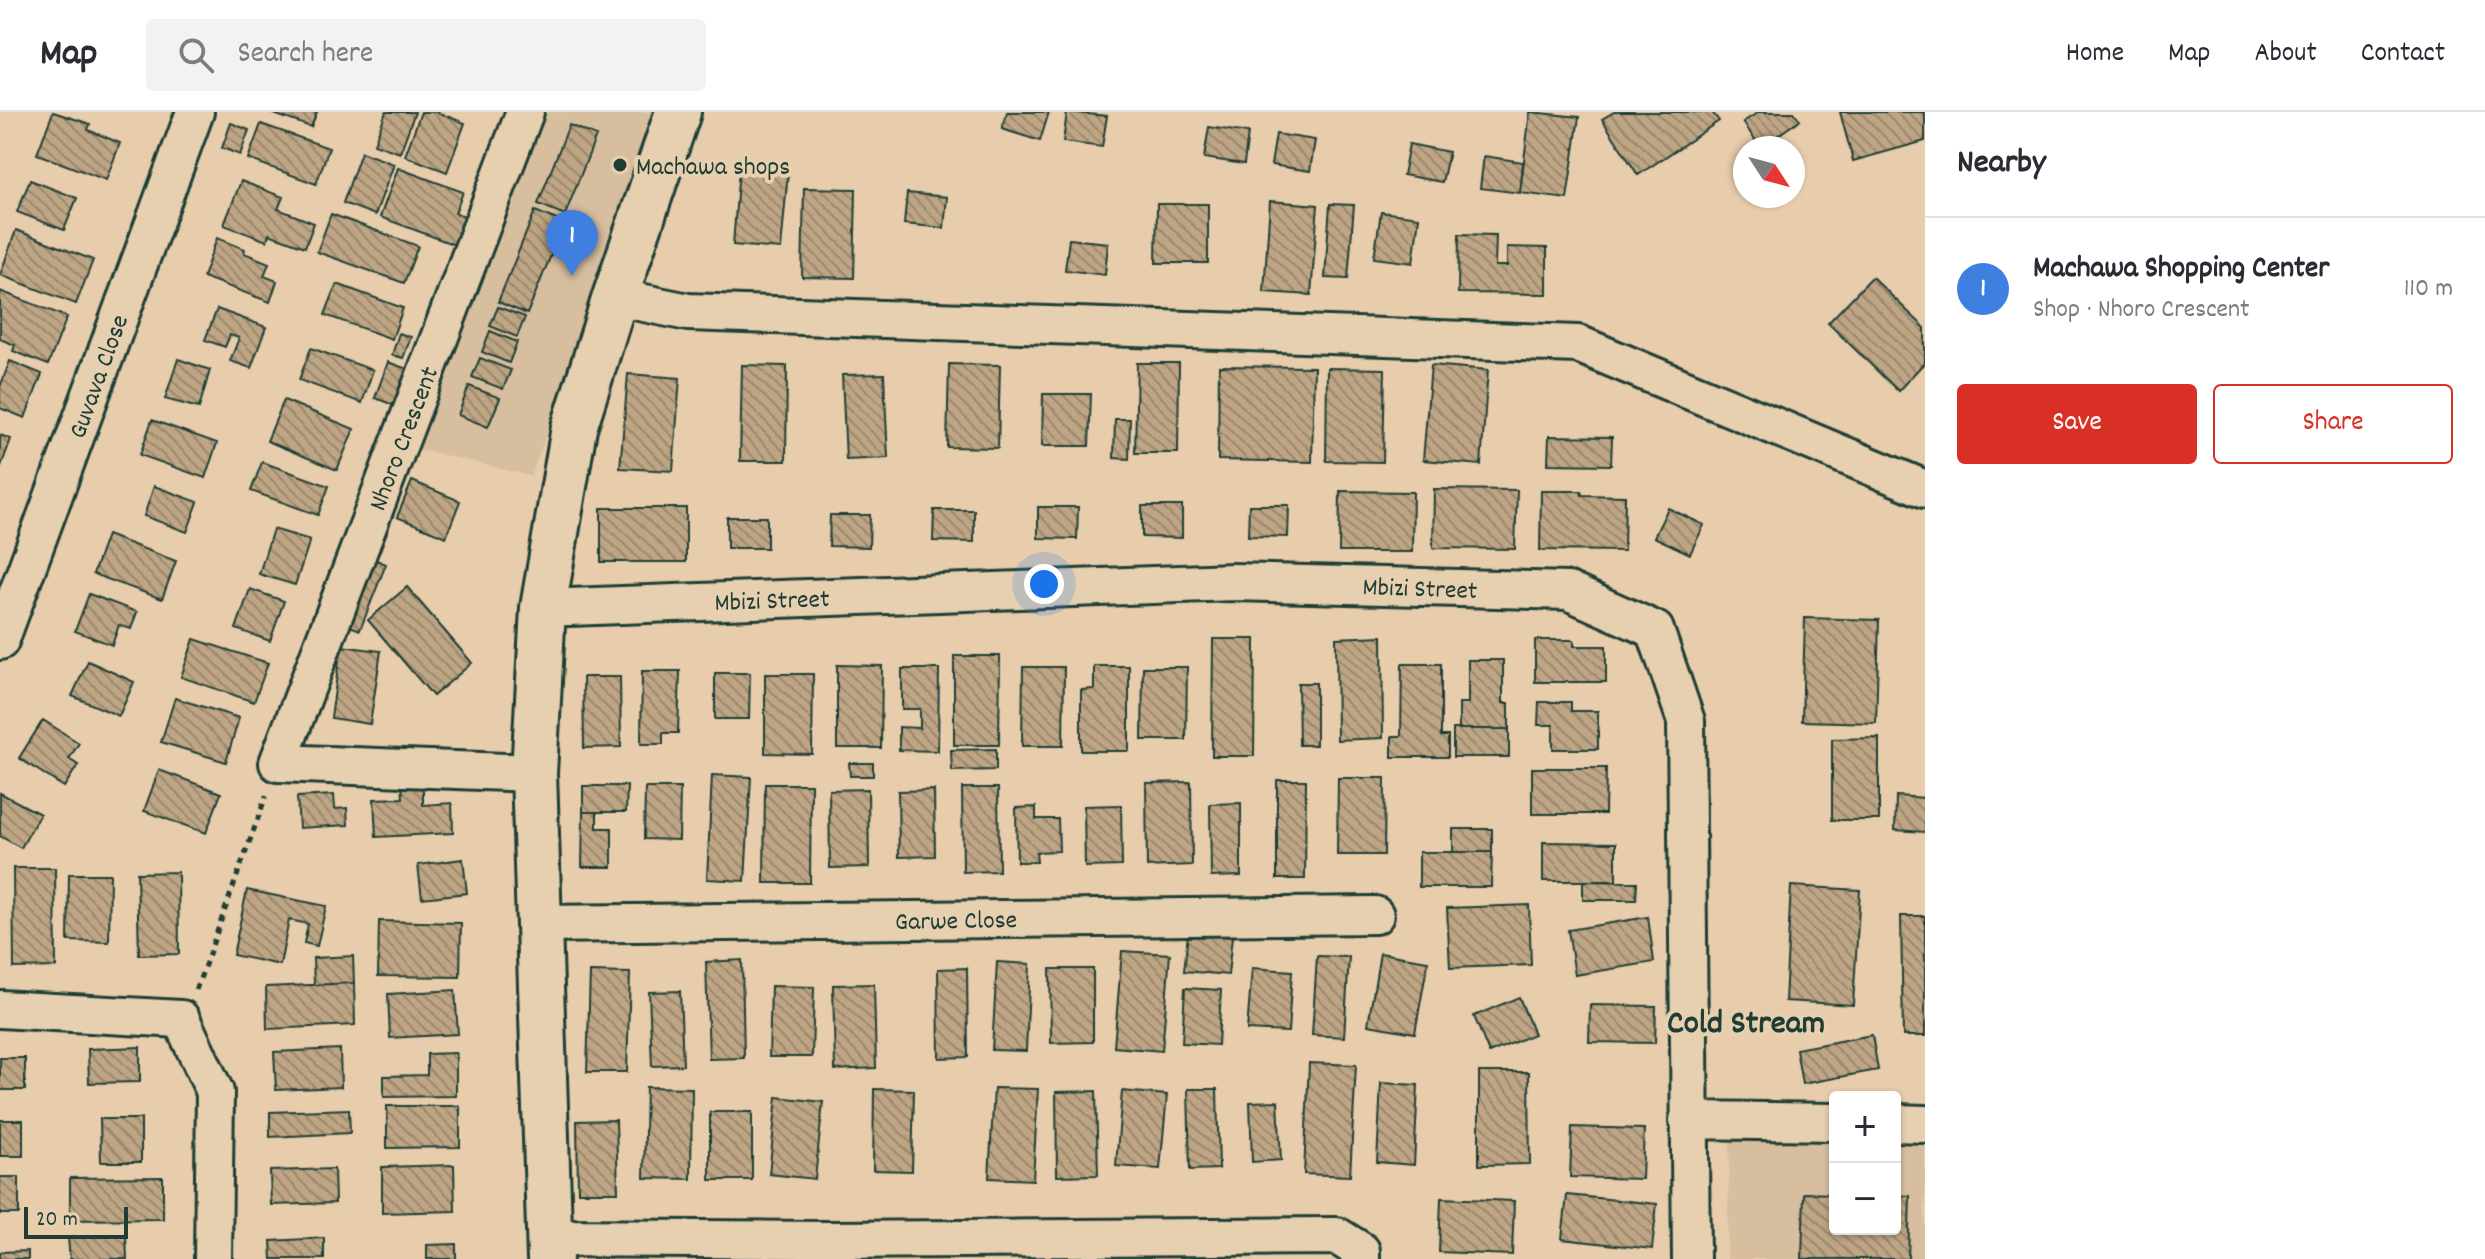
<!DOCTYPE html>
<html lang="en">
<head>
<meta charset="utf-8">
<style>
	:root { --surface:#fff; --page:#f2f2f3; --text:#2b2b33; --muted:#7c7c81; --line:#e1e1e2; --accent:#d93025 }
	body { margin:0; font-family:Dekko,sans-serif; background:var(--page); color:var(--text) }
	.controls { position:absolute; right:24px; bottom:24px; display:grid; overflow:hidden; border-radius:8px; box-shadow:0 2px 6px #0004 }
	.controls button { width:72px; height:72px; display:grid; place-items:center; padding:0; border:0; border-bottom:2px solid var(--line); background:var(--surface); color:var(--text); font:40px sans-serif }
	.compass { position:absolute; left:1733px; top:24px; width:72px; height:72px; border-radius:50%; background:var(--surface); box-shadow:0 2px 6px #0004; rotate:126deg }
	.scale { position:absolute; left:24px; bottom:20px; width:104px; box-sizing:border-box; padding-left:8px; border:4px solid #1f3d34; border-top:0; font-size:22px; line-height:28px; white-space:nowrap; color:#1f3d34; -webkit-text-stroke:6px #e7d0b0; paint-order:stroke }
	.you { position:absolute; left:1044px; top:472px; width:28px; height:28px; margin:-20px; border:6px solid #fff; border-radius:50%; background:#1a73e8; box-shadow:0 0 0 12px #1a73e833 }
	.badge { display:grid; place-items:center; width:52px; height:52px; border-radius:50%; background:var(--accent); color:#fff; font-size:26px; font-weight:700 }
	.pin { position:absolute; translate:-50% -66px; filter:drop-shadow(0 2px 4px #0008) }
	.pin::after { content:''; position:absolute; top:42px; width:28px; height:24px; background:inherit; clip-path:polygon(0 0,100% 0,50% 100%) }
	.list { margin:0; padding:0; list-style:none }
	h2 { display:flex; justify-content:space-between; align-items:center; height:104px; margin:0; padding:0 32px; font-size:34px }
	h2 small { font-size:26px; font-weight:400; color:var(--muted) }
	.list li { display:grid; grid-template-columns:52px 1fr auto; gap:24px; align-items:center; box-sizing:border-box; height:144px; padding:0 32px; border-top:2px solid var(--line) }
	.list b { display:block; font-size:30px; white-space:nowrap }
	.list p { margin:0; font-size:26px; white-space:nowrap; color:var(--muted) }
	.list em { font-size:26px; font-style:normal; color:var(--muted) }
	.actions { display:flex; gap:16px; padding:24px 32px }
	.actions a { flex:1; padding:18px 0; border:2px solid var(--accent); border-radius:8px; text-align:center; font-size:28px; color:var(--accent) }
	.actions .main { background:var(--accent); color:#fff }
	.icon { flex:none; width:44px; height:44px; fill:none; stroke:currentColor; stroke-width:2; stroke-linecap:round; stroke-linejoin:round }
	.map { position:relative; flex:none; width:1925px; height:1147px; overflow:hidden }
	header { display:flex; align-items:center; gap:48px; box-sizing:border-box; height:112px; padding:0 40px; background:var(--surface); border-bottom:2px solid var(--line) }
	header strong { font-size:38px }
	nav { display:flex; gap:44px; margin-inline-start:auto; font-size:28px }
	.search { width:560px; height:72px; background:var(--page); display:flex; align-items:center; gap:20px; box-sizing:border-box; padding:0 28px; border-radius:8px; color:var(--muted); font-size:30px }
	main { display:flex }
	aside { flex:1; background:var(--surface) }
	.map>svg:first-child { display:block }
	.built { fill:#d7be9e }
	.building { fill:url(#building-back-hatch); stroke:#1f3d34; stroke-width:2 }
	.lines { fill:none; stroke-linecap:round; stroke-linejoin:round }
	.minor-casing { stroke:#1f3d34; stroke-width:42 }
	.tertiary-casing { stroke:#1f3d34; stroke-width:50 }
	.path { stroke:#1f3d34; stroke-width:5; stroke-dasharray:6 6; stroke-linecap:butt }
	.minor { stroke:#e7d0b0; stroke-width:36 }
	.tertiary { stroke:#e7d0b0; stroke-width:44 }
	.poi-dot { fill:#1f3d34; stroke:#e7d0b0; stroke-width:3 }
	.labels { text-anchor:middle; stroke-width:8; stroke-linejoin:round; paint-order:stroke }
	.poi-label { font-size:26px; fill:#1f3d34; stroke:#e7d0b0; text-anchor:start }
	.street-label { font-size:26px; fill:#1f3d34; stroke:#e7d0b0 }
	.district-label { font-size:34px; font-weight:bold; fill:#1f3d34; stroke:#e7d0b0 }
</style>
</head>
<body>
<header>
<strong>Map</strong>
<div class="search"><svg class="icon" aria-label="search" viewBox="0 0 24 24"><circle cx="10" cy="10" r="6"/><path d="M15 15l6 6"/></svg>Search here</div>
<nav><a>Home</a><a>Map</a><a>About</a><a>Contact</a></nav>
</header>
<main>
<div class="map">
<svg width="1925" height="1147" viewBox="0 0 1925 1147">
	<defs>
		<pattern id="building-back-hatch" width="6" height="6" patternUnits="userSpaceOnUse" patternTransform="scale(2)"><rect width="6" height="6" fill="#bea584"/><path d="M-1 5l2 2M0 0l6 6M5-1l2 2" fill="none" stroke="#9a886d"/></pattern>
	</defs>
	<rect width="100%" height="100%" fill="#e8cdac"/>
	<filter id="ink" filterUnits="userSpaceOnUse"><feTurbulence type="fractalNoise" baseFrequency=".0125" numOctaves="2"/><feDisplacementMap in="SourceGraphic" scale="16" xChannelSelector="R" yChannelSelector="G"/><feConvolveMatrix kernelMatrix="1 2 1 2 8 2 1 2 1" color-interpolation-filters="sRGB"/></filter>
	<g filter="url(#ink)">
		<path class="built" d="M544,0H654L663,3L531,364L410,335Z
			M1730,1024L1835,1025V1117H1895V1025L1925,1026V1147H1727Z"/>
		<path class="building" d="M53,0L90,12L88,18L120,31L106,68L37,42Z
			M268,0H317L311,15Z
			M386,0H415L400,41L374,32Z
			M421,0H436L465,11L447,60L405,44Z
			M1007,0H1049L1040,29L1002,17Z
			M1067,0L1107,4L1102,35L1063,30Z
			M1530,0L1579,5L1567,87L1520,81Z
			M1614,0H1712L1719,9L1638,63L1602,7Z
			M1759,0H1794L1800,8L1760,35L1743,10Z
			M1840,0H1925V29L1853,49Z
			M231,11L249,18L240,43L222,36Z
			M261,12L329,36L316,72L248,47Z
			M569,13L596,24L565,103L538,92Z
			M1209,15L1248,21L1244,52L1204,46Z
			M1276,22L1315,28L1310,59L1271,53Z
			M1409,32L1449,40L1442,70L1403,63Z
			M361,40L394,52L375,103L343,91Z
			M1484,44L1523,50L1520,81L1480,76Z
			M398,56L463,80L455,101L465,104L455,133L380,105Z
			M739,56L788,60L781,137L733,133Z
			M30,68L77,86L64,118L17,100Z
			M241,69L283,85L278,97L314,111L305,135L269,122L267,129L224,113Z
			M804,76L856,77L854,166L802,165Z
			M907,81L947,85L944,116L904,112Z
			M1270,89L1318,93L1311,183L1264,180Z
			M1157,92H1208V151H1156Z
			M1330,92L1354,93L1348,167L1325,166Z
			M535,99L564,111L527,202L498,190Z
			M1381,100L1419,105L1413,151L1374,146Z
			M331,102L418,134L404,171L317,140Z
			M16,118L93,148L76,192L0,163Z
			M1459,122L1496,123L1495,154H1507V135L1547,136V182L1458,181Z
			M217,126L245,137L244,141L269,151L264,164L277,169L270,190L203,165Z
			M1069,127L1108,131L1105,163L1065,158Z
			M1872,165L1925,216V250L1898,279L1828,211Z
			M337,172L403,196L392,227L325,203Z
			M0,179L67,205L48,253L13,239L15,233L0,227Z
			M498,195L525,205L517,225L490,214Z
			M217,197L266,215L251,256L230,249L239,226L230,223L225,235L205,228Z
			M490,219L517,230L509,251L482,240Z
			M399,221L411,225L403,246L392,243Z
			M311,236L373,258L362,291L299,268Z
			M480,246L511,258L503,277L472,265Z
			M178,247L210,258L199,296L165,287Z
			M10,249L42,262L25,306L0,296V275Z
			M388,250L410,258L396,294L375,286Z
			M1137,251H1179L1178,341H1135Z
			M949,252L1000,253L998,336L947,335Z
			M742,253L787,254L786,349H740Z
			M1431,253L1488,258L1481,353L1423,348Z
			M1219,254L1314,255L1312,350L1218,348Z
			M1327,256L1385,257L1383,350L1326,349Z
			M628,262L680,266L673,359L620,356Z
			M884,262L888,346L846,348L842,263Z
			M469,274L500,286L488,315L458,303Z
			M1043,282H1091L1089,334H1042Z
			M284,288L354,317L337,358L267,329Z
			M1115,307H1130L1129,347L1114,346Z
			M152,308L217,331L205,366L140,343Z
			M0,323L11,327L0,357Z
			M1549,324L1612,325L1611,353L1548,352Z
			M262,350L329,374L318,403L251,379Z
			M412,369L460,389L446,425L397,405Z
			M154,374L198,390L187,420L144,404Z
			M1434,377L1517,378L1515,437L1433,436Z
			M1340,379L1413,380L1412,440H1339Z
			M1541,379H1581L1582,383L1625,384L1624,439L1540,438Z
			M1249,393H1289L1288,425L1248,424Z
			M1142,394H1182V426L1142,425Z
			M1038,395H1078L1077,427L1038,426Z
			M601,396H686V450H601Z
			M1668,396L1704,413L1690,442L1654,425Z
			M934,398H974V430L933,429Z
			M830,403H870L869,435L829,434Z
			M727,405H767V436H727Z
			M273,417L310,428L295,473L259,462Z
			M107,423L176,449L162,487L93,462Z
			M367,444L386,452L360,518L342,511Z
			M407,475L472,551L433,584L368,508Z
			M250,477L284,489L270,529L236,517Z
			M89,482L137,500L131,517L119,513L112,533L75,519Z
			M1805,506L1879,508L1876,611L1802,609Z
			M1382,524L1383,626L1337,628L1336,526Z
			M194,527L268,551L254,590L181,565Z
			M1213,527H1255L1254,644H1212Z
			M1535,528H1574V534H1606V570H1535Z
			M341,534L381,539L370,612L331,606Z
			M954,544H1000L999,633H954Z
			M1468,548H1503V591H1509V617H1459V591H1468Z
			M88,549L134,570L119,604L72,584Z
			M1402,552H1441V624H1448V645H1392V624H1401Z
			M837,553L882,554L881,636H837Z
			M1094,554H1129V639H1081V578L1094,577Z
			M1023,555H1064L1063,634H1022Z
			M1143,555H1187L1186,628H1142Z
			M902,557H939L938,639L899,638V615L920,616V597H902Z
			M642,559H680L678,621H663V632H641Z
			M715,561H750L749,607H715Z
			M765,562H813L812,642L765,641Z
			M583,565H620L621,635L584,636Z
			M1298,571H1316V633H1299Z
			M175,586L239,606L226,650L161,630Z
			M1539,590H1571V599H1598V637H1553V613H1538Z
			M43,608L79,631L69,647L78,653L64,675L19,646Z
			M1453,617H1509V645H1453Z
			M1879,626V708H1832V627Z
			M996,637V658L952,659L951,638Z
			M849,651H873V664H850Z
			M1532,656H1606L1605,702H1532Z
			M159,658L221,681L206,721L144,699Z
			M712,663L751,665L745,769L707,767Z
			M1338,666H1385L1384,743H1337Z
			M1277,668H1306L1305,767H1277Z
			M1191,670L1192,753L1147,755L1146,671Z
			M765,672H811L810,771H764Z
			M423,673V693L452,691L453,721L376,725L374,687L403,686L402,674Z
			M583,674H627L626,700H583Z
			M645,676H680L679,728L644,727Z
			M962,676H998L999,759L963,760Z
			M868,677L869,755L830,756L829,678Z
			M934,678L935,744L899,745L898,679Z
			M0,681L40,702L21,736L0,724Z
			M334,683L335,697L347,696L348,713L299,716L297,685Z
			M1896,684L1925,686V720L1895,718Z
			M1241,691V764L1211,765L1210,692Z
			M1121,693L1122,754L1085,755L1084,694Z
			M1036,695V707H1058L1059,739L1036,740L1037,750H1017L1016,696Z
			M583,700H597V716H612V755H582Z
			M1453,717H1492V740H1453Z
			M1543,730L1616,731V769H1543Z
			M1419,740H1492L1491,775H1419Z
			M463,747L467,781L422,786L418,753Z
			M13,756H55L56,855L14,856Z
			M178,760L179,842L139,843L137,761Z
			M69,762H110L109,830L68,829Z
			M1583,769L1637,770L1636,788H1583Z
			M1791,774L1860,778L1853,893L1785,889Z
			M247,778L326,794L317,834L304,831L308,812L289,808L280,853L233,843Z
			M1529,793L1531,853L1450,856L1447,796Z
			M1901,804H1925V924H1903Z
			M1648,805L1654,850L1575,863L1568,818Z
			M379,809L461,811L460,865L378,864Z
			M1188,821L1232,825L1228,863L1184,859Z
			M1122,839L1170,842L1162,939L1114,935Z
			M1380,841L1428,849L1415,921L1368,913Z
			M353,844L354,871L314,873L313,846Z
			M1317,844L1349,845L1344,925L1312,923Z
			M742,848L744,946L709,947L706,850Z
			M997,850L1030,852L1026,939L992,938Z
			M967,856L968,945L939,946L938,857Z
			M1252,856L1292,859L1288,920L1247,918Z
			M1050,857H1093V930L1051,931Z
			M590,860L630,861L627,960H587Z
			M354,871L355,913L267,917L266,875Z
			M874,872L876,956L835,958L833,873Z
			M771,874L814,875L812,945H769Z
			M1185,876L1221,878L1218,933L1182,931Z
			M455,878L458,922L390,926L388,882Z
			M680,879L683,953L652,954L649,880Z
			M1519,885L1534,922L1489,941L1474,904Z
			M1590,893L1656,894L1655,931L1589,930Z
			M1872,923L1878,958L1802,972L1796,937Z
			M140,935V970L89,971L88,937Z
			M340,937L341,975L276,978L274,940Z
			M456,941V984L384,985V964L427,963V942Z
			M0,946H25V978H0Z
			M1309,951L1356,953L1350,1064L1304,1062Z
			M1479,960H1529L1530,1052L1479,1053Z
			M1381,971L1418,973L1414,1053L1377,1050Z
			M646,975L692,976L691,1067L644,1066Z
			M994,976L1038,977L1033,1068L989,1066Z
			M874,977L914,978L912,1059L873,1058Z
			M1188,977H1217L1219,1057L1190,1058Z
			M1096,979L1098,1063L1057,1064L1056,980Z
			M1122,979L1167,983L1160,1057L1116,1054Z
			M777,985L823,990L815,1067L769,1062Z
			M1278,989L1281,1048L1252,1050L1250,990Z
			M387,994H460V1035L387,1036Z
			M349,997L350,1021L270,1025V1000Z
			M710,1000H752V1068H710Z
			M100,1007H141V1050H101Z
			M0,1008H23V1044H0Z
			M616,1008L618,1080H578L577,1009Z
			M1572,1015L1644,1017L1642,1067L1570,1065Z
			M454,1053L455,1099L382,1101V1055Z
			M334,1057L335,1091L271,1093L270,1059Z
			M0,1065H19V1102H0Z
			M163,1065V1107L70,1108V1066Z
			M1804,1081L1835,1082V1117H1895V1083L1910,1084L1908,1147H1802Z
			M1567,1083L1657,1092L1652,1137L1562,1127Z
			M1441,1086L1514,1089L1512,1143L1439,1140Z
			M126,1123L127,1147H70L68,1126Z
			M324,1126V1147H272L271,1129Z
			M456,1132V1147H427V1133Z
			M28,1139V1147H0V1140Z"/>
		<g class="lines">
			<g class="minor-casing">
				<path id="minor" d="M525,0L278,651L534,661
					M615,185L688,200L1578,232L1925,377
					M543,496L1233,470L1568,479L1655,518L1686,609L1691,1147
					M0,529L195,0
					M538,812L1375,803
					M0,897L181,907L215,980L213,1147
					M1688,1008L1835,1010
					M1895,1011L1925,1012
					M550,1126L827,1128L1337,1124L1361,1139V1147"/>
			</g>
			<g class="tertiary-casing">
				<path id="tertiary" d="M550,1147L534,661L543,496L574,316L615,185L678,0"/>
			</g>
			<path class="path" d="M196,878L266,684"/>
			<use href="#minor" class="minor"/>
			<use href="#tertiary" class="tertiary"/>
		</g>
	</g>
	<circle class="poi-dot" cx="620" cy="53" r="8"/>
	<g class="labels">
		<g class="poi-label">
			<text x="636" y="62">Machawa shops</text>
		</g>
		<g class="street-label">
			<text transform="translate(97 264) rotate(-70)" y="9">Guvava Close</text>
			<text transform="translate(402 326) rotate(-69)" y="9">Nhoro Crescent</text>
			<text transform="translate(1420 475) rotate(2)" y="9">Mbizi Street</text>
			<text transform="translate(772 487) rotate(-2)" y="9">Mbizi Street</text>
			<text transform="translate(956 807) rotate(-1)" y="9">Garwe Close</text>
		</g>
		<g class="district-label">
			<text x="1746" y="920">Cold Stream</text>
		</g>
	</g>
</svg>
<div class="controls">
<button>+</button>
<button>−</button>
</div>
<svg class="compass" viewBox="-18 -18 36 36"><path d="M0-13l5 13h-10z" fill="#e53935"/><path d="M0 13l5-13h-10z" fill="#7c7c81"/></svg>
<div class="scale">20 m</div>
<div class="you"></div>
<div class="pin badge" style="left:572px;top:164px;background:#3f7fe0">1</div>
</div>
<aside>
<h2>Nearby<small></small></h2>
<ul class="list">
<li><span class="badge" style="background:#3f7fe0">1</span><div><b>Machawa Shopping Center</b><p>Shop · Nhoro Crescent</p></div><em>110 m</em></li>
</ul>
<div class="actions"><a class="main">Save</a><a>Share</a></div>
</aside>
</main>
</body>
</html>
